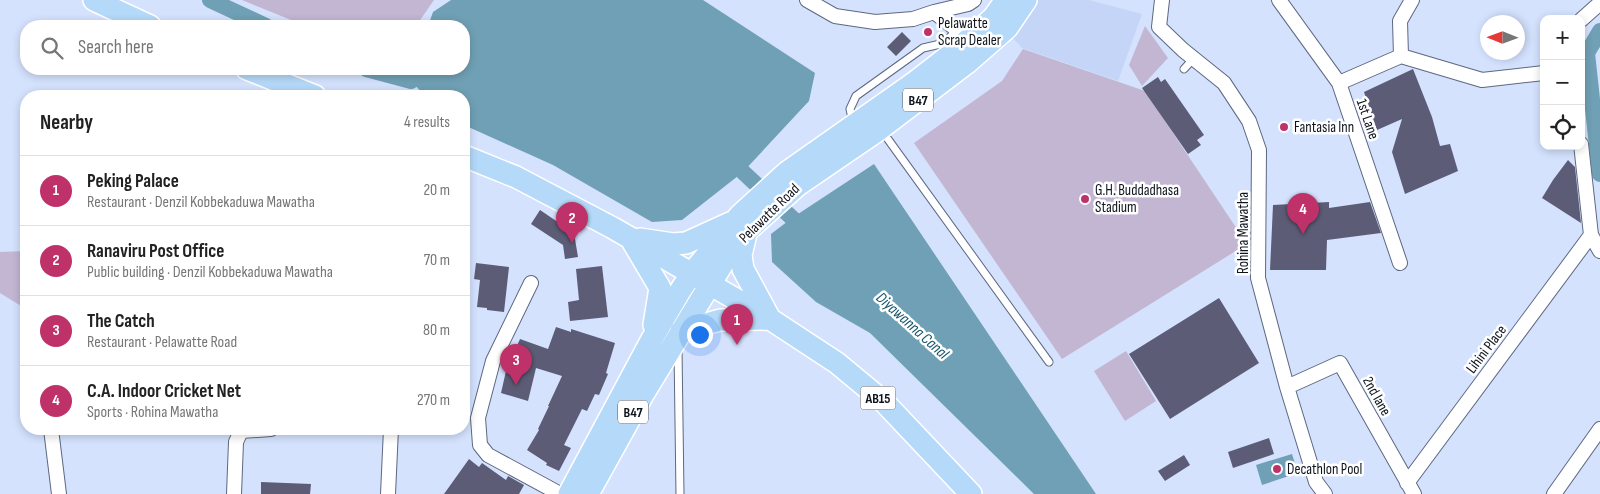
<!DOCTYPE html>
<html lang="en">
<head>
<meta charset="utf-8">
<style>
	:root { --surface:#fff; --page:#f2f2f2; --text:#222; --muted:#767676; --line:#e0e0e0; --accent:#be3269 }
	body { margin:0; font-family:"Sofia Sans Condensed",sans-serif; background:var(--page); color:var(--text) }
	.controls { position:absolute; right:15px; top:15px; display:grid; overflow:hidden; border-radius:10px; box-shadow:0 2px 8px #0003 }
	.controls button { width:45px; height:45px; display:grid; place-items:center; padding:0; border:0; border-bottom:1px solid var(--line); background:var(--surface); color:var(--text); font:25px sans-serif }
	.compass { position:absolute; left:1480px; top:15px; width:45px; height:45px; border-radius:50%; background:var(--surface); box-shadow:0 2px 8px #0003; rotate:271deg }
	.you { position:absolute; left:699px; top:334px; width:18px; height:18px; margin:-12px; border:4px solid #fff; border-radius:50%; background:#1a73e8; box-shadow:0 0 0 8px #1a73e833 }
	.badge { display:grid; place-items:center; width:32px; height:32px; border-radius:50%; background:var(--accent); color:#fff; font-size:16px; font-weight:700 }
	.pin { position:absolute; translate:-50% -41px; filter:drop-shadow(0 1px 2px #0008) }
	.pin::after { content:''; position:absolute; top:26px; width:18px; height:15px; background:inherit; clip-path:polygon(0 0,100% 0,50% 100%) }
	.list { margin:0; padding:0; list-style:none }
	h2 { display:flex; justify-content:space-between; align-items:center; height:65px; margin:0; padding:0 20px; font-size:21px }
	h2 small { font-size:16px; font-weight:400; color:var(--muted) }
	.list li { display:grid; grid-template-columns:32px 1fr auto; gap:15px; align-items:center; box-sizing:border-box; height:70px; padding:0 20px; border-top:1px solid var(--line) }
	.list b { display:block; font-size:19px; white-space:nowrap }
	.list p { margin:0; font-size:16px; white-space:nowrap; color:var(--muted) }
	.list em { font-size:16px; font-style:normal; color:var(--muted) }
	.icon { flex:none; width:28px; height:28px; fill:none; stroke:currentColor; stroke-width:2; stroke-linecap:round; stroke-linejoin:round }
	.map { position:relative; flex:none; width:1600px; height:494px; overflow:hidden }
	.search { position:absolute; background:var(--surface); box-shadow:0 2px 8px #0003; left:20px; top:20px; width:450px; height:55px; display:flex; align-items:center; gap:12px; box-sizing:border-box; padding:0 18px; border-radius:20px; color:var(--muted); font-size:19px }
	.panel { position:absolute; background:var(--surface); box-shadow:0 2px 8px #0003; left:20px; top:90px; width:450px; height:345px; border-radius:20px }
	.map>svg:first-child { display:block }
	.built { fill:#c5d5f8 }
	.green { fill:#c2b6d3 }
	.water { fill:#70a0b5 }
	.lines { fill:none; stroke-linecap:round; stroke-linejoin:round }
	.canal { stroke:#70a0b5; stroke-width:16 }
	.building { fill:#5c5c77 }
	.lane-casing { stroke:#5d6881; stroke-width:9 }
	.street-casing { stroke:#5d6881; stroke-width:16 }
	.primary-casing { stroke:#fff; stroke-width:24 }
	.lane { stroke:#fff; stroke-width:7 }
	.street { stroke:#fff; stroke-width:14 }
	.primary { stroke:#b5d9f8; stroke-width:21 }
	.poi-dot { fill:#be3269; stroke:#fff; stroke-width:2 }
	.labels { text-anchor:middle; stroke-width:5; stroke-linejoin:round; paint-order:stroke }
	.shield { fill:#fff; stroke:#565a60; stroke-width:1 }
	.shield-label { font-size:14px; font-weight:bold; fill:#0e131c }
	.poi-label { font-size:15px; fill:#0e131c; stroke:#fff; text-anchor:start }
	.street-label { font-size:15px; fill:#0e131c; stroke:#fff }
	.water-label { font-size:16px; font-style:italic; fill:#13546a; stroke:#fff }
</style>
</head>
<body>
<div class="map">
<svg width="1600" height="494" viewBox="0 0 1600 494">
	<rect width="100%" height="100%" fill="#d4e2fe"/>
	<path class="built" d="M1034,0H1089L1142,14L1118,81L1022,48L1011,36Z"/>
	<path class="green" d="M242,0H434L416,26H306Z
		M1145,26L1168,58L1142,86L1129,65Z
		M1023,49L1145,91L1247,244L1062,359L914,143L1002,81Z
		M26,251V309L0,293V252Z
		M1126,351L1156,401L1125,421L1094,371Z"/>
	<path class="water" d="M451,0H703L815,73L809,101L743,172L682,220L652,222L553,165L464,125V96H425L411,81L414,69H464V26H428L433,12Z
		M874,164L1096,494H1034L870,333L816,302L772,262L771,234L792,218Z
		M1292,454L1298,473L1262,485L1256,465Z"/>
	<g class="lines">
		<path class="canal" d="M210,0L266,26
			M1600,31L1587,53L1600,174
			M366,69L411,81
			M743,172L807,232"/>
	</g>
	<path class="building" d="M902,32L911,41L896,56L887,47Z
		M1413,69L1432,117L1440,146L1450,144L1458,171L1405,194L1392,152L1402,119L1377,130L1364,92Z
		M1158,77L1161,82L1165,79L1204,135L1197,140L1201,145L1188,154L1142,88Z
		M1568,160L1575,167L1581,223L1542,198L1553,180Z
		M1329,202V208L1370,202L1381,233L1327,240L1326,270H1270L1273,205Z
		M540,210L574,233L578,257L565,259L563,245L531,224Z
		M476,263L509,267L504,312L487,310V308L477,307L480,280L474,279Z
		M602,266L608,317L570,321L568,302L579,300L576,269Z
		M1219,298L1259,363L1170,419L1129,354Z
		M556,327L571,332V329L615,343L606,373L608,374L599,395L595,394L587,411L582,409L564,445L571,448L559,471L546,465L547,463L527,450L539,430L538,429L549,406H548L562,376L536,368L528,401L501,393L506,371L520,339L548,349Z
		M1269,438L1274,454L1233,468L1228,452Z
		M1184,455L1190,465L1165,481L1158,471Z
		M469,459L479,467L482,463L506,480L508,476L524,485L519,494H444Z
		M261,482L311,484L310,494H261Z"/>
	<g class="lines">
		<g class="lane-casing">
			<path id="lane" d="M1184,69L1194,58
				M853,123L850,109L856,96L923,48L945,43L957,29
				M882,131L1049,362
				M678,349L680,494"/>
		</g>
		<g class="street-casing">
			<path id="street" d="M807,0L835,16L875,22L913,19L934,12L974,43
				M1162,0L1159,27L1183,50L1224,83L1249,121L1259,150L1258,278L1287,387L1316,482L1325,494
				M1279,0L1339,83L1400,263
				M934,12L968,4L974,0
				M1581,20L1600,3
				M1401,56L1400,21L1412,0
				M1339,83L1401,56L1482,80L1544,73
				M1581,144L1591,235L1600,251
				M531,283L493,361L478,418L480,445L488,455L560,494
				M1287,387L1340,363L1414,494
				M51,429L59,494
				M1407,483L1591,235
				M234,494L236,442L241,431L271,429
				M388,494L391,429
				M1554,494L1600,429"/>
		</g>
		<g class="primary-casing">
			<path id="primary" d="M94,0L150,26
				M247,69L315,96
				M464,156L516,177L613,228L770,319L837,363L884,402L971,494
				M746,234L741,255L743,269L770,319
				M631,239L660,288L654,325
				M640,239L673,244L686,243L730,223
				M681,331L720,320L770,319
				M569,494L652,339L680,291L692,273L740,215L787,172L915,82L955,51L993,18L1006,0
				M588,494L644,393L678,337L728,255L747,231L798,185L880,129L967,63L1007,28L1026,0"/>
		</g>
		<use href="#lane" class="lane"/>
		<use href="#street" class="street"/>
		<use href="#primary" class="primary"/>
	</g>
	<g class="poi-dot">
		<circle cx="928" cy="32" r="5"/>
		<circle cx="1284" cy="127" r="5"/>
		<circle cx="1085" cy="199" r="5"/>
		<circle cx="1277" cy="469" r="5"/>
	</g>
	<g class="labels">
		<g class="shield">
			<rect x="903" y="88.5" width="30" height="23" rx="4"/>
			<rect x="860.5" y="386.5" width="35" height="23" rx="4"/>
			<rect x="618" y="400.5" width="30" height="23" rx="4"/>
		</g>
		<g class="shield-label">
			<text x="918" y="105">B47</text>
			<text x="878" y="403">AB15</text>
			<text x="633" y="417">B47</text>
		</g>
		<g class="poi-label">
			<text x="938" y="28">Pelawatte<tspan x="938" dy="17">Scrap Dealer</tspan></text>
			<text x="1294" y="132">Fantasia Inn</text>
			<text x="1095" y="195">G.H. Buddadhasa<tspan x="1095" dy="17">Stadium</tspan></text>
			<text x="1287" y="474">Decathlon Pool</text>
		</g>
		<g class="street-label">
			<text transform="translate(1368 119) rotate(71)" y="5">1st Lane</text>
			<text transform="translate(769 213) rotate(-44)" y="5">Pelawatte Road</text>
			<text transform="translate(1243 233) rotate(-90)" y="5">Rohina Mawatha</text>
			<text transform="translate(1486 349) rotate(-53)" y="5">Lihini Place</text>
			<text transform="translate(1377 396) rotate(61)" y="5">2nd lane</text>
		</g>
		<g class="water-label">
			<text transform="translate(913 325) rotate(42)" y="6">Diyawanna Canal</text>
		</g>
	</g>
</svg>
<div class="controls">
<button>+</button>
<button>−</button>
<button><svg class="icon" aria-label="locate" viewBox="0 0 24 24"><circle cx="12" cy="12" r="6"/><path d="M12 2v4M12 18v4M2 12h4M18 12h4"/></svg></button>
</div>
<svg class="compass" viewBox="-18 -18 36 36"><path d="M0-13l5 13h-10z" fill="#e53935"/><path d="M0 13l5-13h-10z" fill="#767676"/></svg>
<div class="you"></div>
<div class="pin badge" style="left:737px;top:345px">1</div>
<div class="pin badge" style="left:572px;top:243px">2</div>
<div class="pin badge" style="left:516px;top:385px">3</div>
<div class="pin badge" style="left:1303px;top:234px">4</div>
<div class="search"><svg class="icon" aria-label="search" viewBox="0 0 24 24"><circle cx="10" cy="10" r="6"/><path d="M15 15l6 6"/></svg>Search here</div>
<section class="panel">
<h2>Nearby<small>4 results</small></h2>
<ul class="list">
<li><span class="badge">1</span><div><b>Peking Palace</b><p>Restaurant · Denzil Kobbekaduwa Mawatha</p></div><em>20 m</em></li>
<li><span class="badge">2</span><div><b>Ranaviru Post Office</b><p>Public building · Denzil Kobbekaduwa Mawatha</p></div><em>70 m</em></li>
<li><span class="badge">3</span><div><b>The Catch</b><p>Restaurant · Pelawatte Road</p></div><em>80 m</em></li>
<li><span class="badge">4</span><div><b>C.A. Indoor Cricket Net</b><p>Sports · Rohina Mawatha</p></div><em>270 m</em></li>
</ul>
</section>
</div>
</body>
</html>
